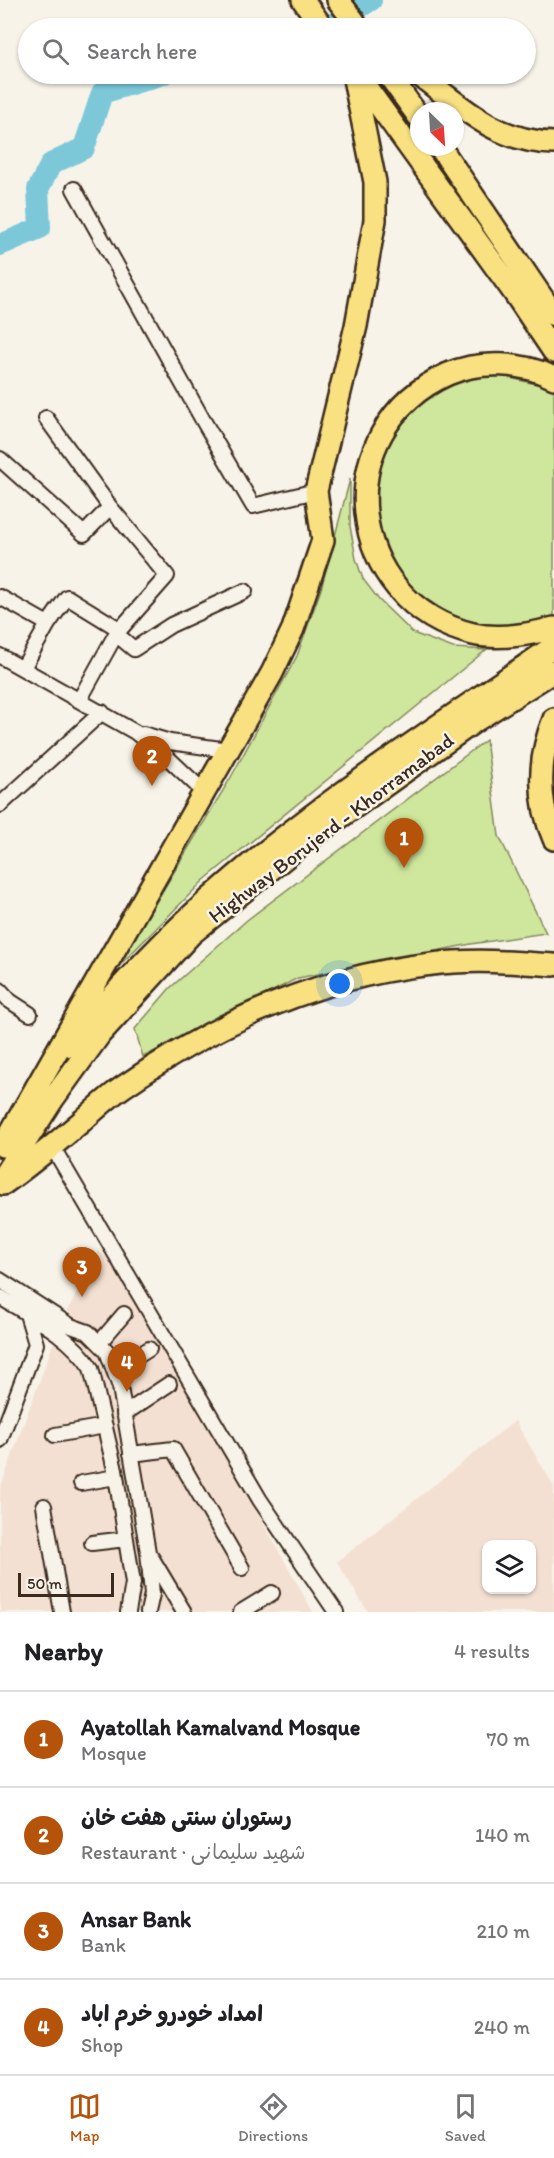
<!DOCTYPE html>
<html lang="en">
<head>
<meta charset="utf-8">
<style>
	:root { --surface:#fff; --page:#f2f2f2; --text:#202124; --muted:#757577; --line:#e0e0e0; --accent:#b45309 }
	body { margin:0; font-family:Itim,"Playpen Sans Arabic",sans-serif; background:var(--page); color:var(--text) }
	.controls { position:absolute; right:18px; bottom:18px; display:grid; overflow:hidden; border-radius:12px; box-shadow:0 2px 4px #0004 }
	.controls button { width:54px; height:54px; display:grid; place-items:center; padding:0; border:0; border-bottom:2px solid var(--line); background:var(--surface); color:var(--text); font:30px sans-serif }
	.compass { position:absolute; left:410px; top:102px; width:54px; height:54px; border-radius:50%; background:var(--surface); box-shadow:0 2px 4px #0004; rotate:155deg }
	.scale { position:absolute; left:18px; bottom:15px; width:96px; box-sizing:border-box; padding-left:6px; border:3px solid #3b2a1e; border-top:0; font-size:16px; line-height:21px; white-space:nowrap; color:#3b2a1e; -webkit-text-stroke:4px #f7f3e8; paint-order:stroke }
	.you { position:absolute; left:340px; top:984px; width:21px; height:21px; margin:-15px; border:4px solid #fff; border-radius:50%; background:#1a73e8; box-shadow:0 0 0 9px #1a73e833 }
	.badge { display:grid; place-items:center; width:39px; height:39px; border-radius:50%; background:var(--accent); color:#fff; font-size:20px; font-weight:700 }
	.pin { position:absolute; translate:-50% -50px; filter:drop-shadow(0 2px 3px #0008) }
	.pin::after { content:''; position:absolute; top:32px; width:21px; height:18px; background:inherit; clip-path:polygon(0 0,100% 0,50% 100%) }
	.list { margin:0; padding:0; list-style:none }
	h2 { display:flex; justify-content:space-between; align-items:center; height:78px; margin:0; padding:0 24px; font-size:26px }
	h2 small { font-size:20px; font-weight:400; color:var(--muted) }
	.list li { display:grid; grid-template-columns:39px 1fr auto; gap:18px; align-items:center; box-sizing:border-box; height:96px; padding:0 24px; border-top:2px solid var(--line) }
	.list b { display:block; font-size:22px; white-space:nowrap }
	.list p { margin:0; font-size:20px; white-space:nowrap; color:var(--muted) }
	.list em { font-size:20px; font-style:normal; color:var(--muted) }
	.icon { flex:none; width:33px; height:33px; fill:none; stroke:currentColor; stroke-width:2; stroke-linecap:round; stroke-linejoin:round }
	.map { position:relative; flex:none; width:554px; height:1612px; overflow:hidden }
	.search { position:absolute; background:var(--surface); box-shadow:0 2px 4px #0004; left:18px; right:18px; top:18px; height:66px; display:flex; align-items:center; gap:15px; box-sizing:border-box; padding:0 21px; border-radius:33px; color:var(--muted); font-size:22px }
	.sheet { height:462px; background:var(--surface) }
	nav { display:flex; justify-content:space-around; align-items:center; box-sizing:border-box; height:84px; border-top:2px solid var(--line); background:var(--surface); font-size:16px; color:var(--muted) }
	nav a { display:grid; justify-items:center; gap:3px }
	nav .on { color:var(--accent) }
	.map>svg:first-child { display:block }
	.built { fill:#f3e0d2; fill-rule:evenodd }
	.green { fill:#cee79c; stroke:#84885d; stroke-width:1.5 }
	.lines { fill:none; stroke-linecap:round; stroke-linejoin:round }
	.river { stroke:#7bc8d9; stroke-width:22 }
	.minor-casing { stroke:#3b2a1e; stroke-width:18 }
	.highway-casing { stroke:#3b2a1e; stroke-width:26 }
	.minor { stroke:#f7f3e8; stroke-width:14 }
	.highway { stroke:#f9e181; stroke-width:21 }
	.labels { text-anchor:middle; stroke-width:5; stroke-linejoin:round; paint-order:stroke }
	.street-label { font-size:21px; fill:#3b2a1e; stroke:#f7f3e8 }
</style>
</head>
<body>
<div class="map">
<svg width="554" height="1612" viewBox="0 0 554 1612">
	<rect width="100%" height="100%" fill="#f7f3e8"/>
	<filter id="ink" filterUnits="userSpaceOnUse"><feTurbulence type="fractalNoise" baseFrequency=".0167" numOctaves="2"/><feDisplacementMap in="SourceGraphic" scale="12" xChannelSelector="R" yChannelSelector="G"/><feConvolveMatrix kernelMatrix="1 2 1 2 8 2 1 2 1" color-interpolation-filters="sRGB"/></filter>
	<g filter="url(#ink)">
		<path class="built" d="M99,1250L127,1280L313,1612H0V1489L53,1344L65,1338L71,1326L68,1310Z
			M515,1421L554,1486V1612H368L337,1562ZM486,1544H532V1590H486Z"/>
		<path class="green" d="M493,374L549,387L554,390V616L530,624L505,629L457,619L412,590L394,565L375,518L376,476L397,427L440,386Z
			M350,479V526L356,559L363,579L379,600L413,633L453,648L486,650L203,881L115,970L230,779L297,656L321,589Z
			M486,740L499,836L546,933L471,944L298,978L143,1057L135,1029L170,988L247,920Z"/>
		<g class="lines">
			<path class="river" d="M327,28L371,0
				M0,245L40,228L38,189L51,164L84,148L102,93L163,74"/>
			<g class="minor-casing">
				<path id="minor" d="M74,189L204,422L253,506L316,491
					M46,418L110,507L167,576L116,634
					M0,459L84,534L110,507
					M0,597L48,624L67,597L119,629
					M0,656L135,732L168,758L204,792
					M23,668L48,624
					M80,699L116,634L134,649L171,625L245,591
					M143,734L170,742L228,750
					M0,805L102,712
					M0,990L10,1001L30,1014
					M52,1146L260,1500L336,1612
					M0,1280L71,1326L88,1332L107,1351L120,1387L148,1552L152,1594L148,1612
					M0,1297C32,1317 70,1335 91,1368L115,1470L133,1583L128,1612
					M100,1342L124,1314
					M114,1371L149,1349
					M124,1414L169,1384
					M55,1435L105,1426
					M0,1440L36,1344L27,1314
					M131,1454L173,1449L242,1568
					M81,1483L116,1477
					M44,1506L62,1612
					M92,1543L126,1539
					M151,1557L184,1612
					M241,1612L272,1593"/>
			</g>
			<g class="highway-casing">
				<path id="highway" d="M303,0L323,28
					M338,0L354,21L357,28
					M388,74L419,117
					M418,74C461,106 496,142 554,143
					M358,76L513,291L554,352
					M440,147L554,315
					M554,378C523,362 480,360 448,374C325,429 344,603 473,634C500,640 528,635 554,628
					M554,719C538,758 537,801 554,839
					M72,1046C199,877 383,765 554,646
					M3,1146L272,673L293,629L323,540L316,491L356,326L375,220V182L353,74
					M0,1181L53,1099L100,1034L191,934L297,848L478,719L554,671
					M3,1184C30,1165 55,1144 81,1122C95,1110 108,1097 123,1087C215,1023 319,976 432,964C472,959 513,962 554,965"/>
			</g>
			<use href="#minor" class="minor"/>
			<use href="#highway" class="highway"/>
		</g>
	</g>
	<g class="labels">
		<g class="street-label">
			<text transform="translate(331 828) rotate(-37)" y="7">Highway Borujerd - Khorramabad</text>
		</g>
	</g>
</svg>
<div class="controls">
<button><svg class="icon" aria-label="layers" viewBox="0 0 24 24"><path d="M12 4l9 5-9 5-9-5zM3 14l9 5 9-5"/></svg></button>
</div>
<svg class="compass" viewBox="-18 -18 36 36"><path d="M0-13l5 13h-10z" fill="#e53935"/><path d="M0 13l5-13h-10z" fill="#757577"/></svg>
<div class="scale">50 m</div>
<div class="you"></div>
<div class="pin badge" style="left:404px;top:868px">1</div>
<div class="pin badge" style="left:152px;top:786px">2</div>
<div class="pin badge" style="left:82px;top:1297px">3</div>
<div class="pin badge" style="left:127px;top:1392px">4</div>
<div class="search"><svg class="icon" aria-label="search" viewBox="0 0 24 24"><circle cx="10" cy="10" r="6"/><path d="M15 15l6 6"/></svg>Search here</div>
</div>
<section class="sheet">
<h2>Nearby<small>4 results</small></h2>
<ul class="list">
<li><span class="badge">1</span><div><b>Ayatollah Kamalvand Mosque</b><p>Mosque</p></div><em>70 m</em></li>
<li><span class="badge">2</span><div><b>رستوران سنتی هفت خان</b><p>Restaurant · شهید سلیمانی</p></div><em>140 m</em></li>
<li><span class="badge">3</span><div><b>Ansar Bank</b><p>Bank</p></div><em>210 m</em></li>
<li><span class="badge">4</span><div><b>امداد خودرو خرم اباد</b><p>Shop</p></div><em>240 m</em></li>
</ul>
</section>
<nav>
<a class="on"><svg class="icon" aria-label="map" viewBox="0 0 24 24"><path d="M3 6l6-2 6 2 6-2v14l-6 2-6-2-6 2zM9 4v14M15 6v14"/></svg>Map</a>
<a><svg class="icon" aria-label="directions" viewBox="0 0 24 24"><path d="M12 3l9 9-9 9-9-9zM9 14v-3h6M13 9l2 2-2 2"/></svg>Directions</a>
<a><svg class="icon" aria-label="saved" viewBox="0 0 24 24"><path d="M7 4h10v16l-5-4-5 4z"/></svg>Saved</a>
</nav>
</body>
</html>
